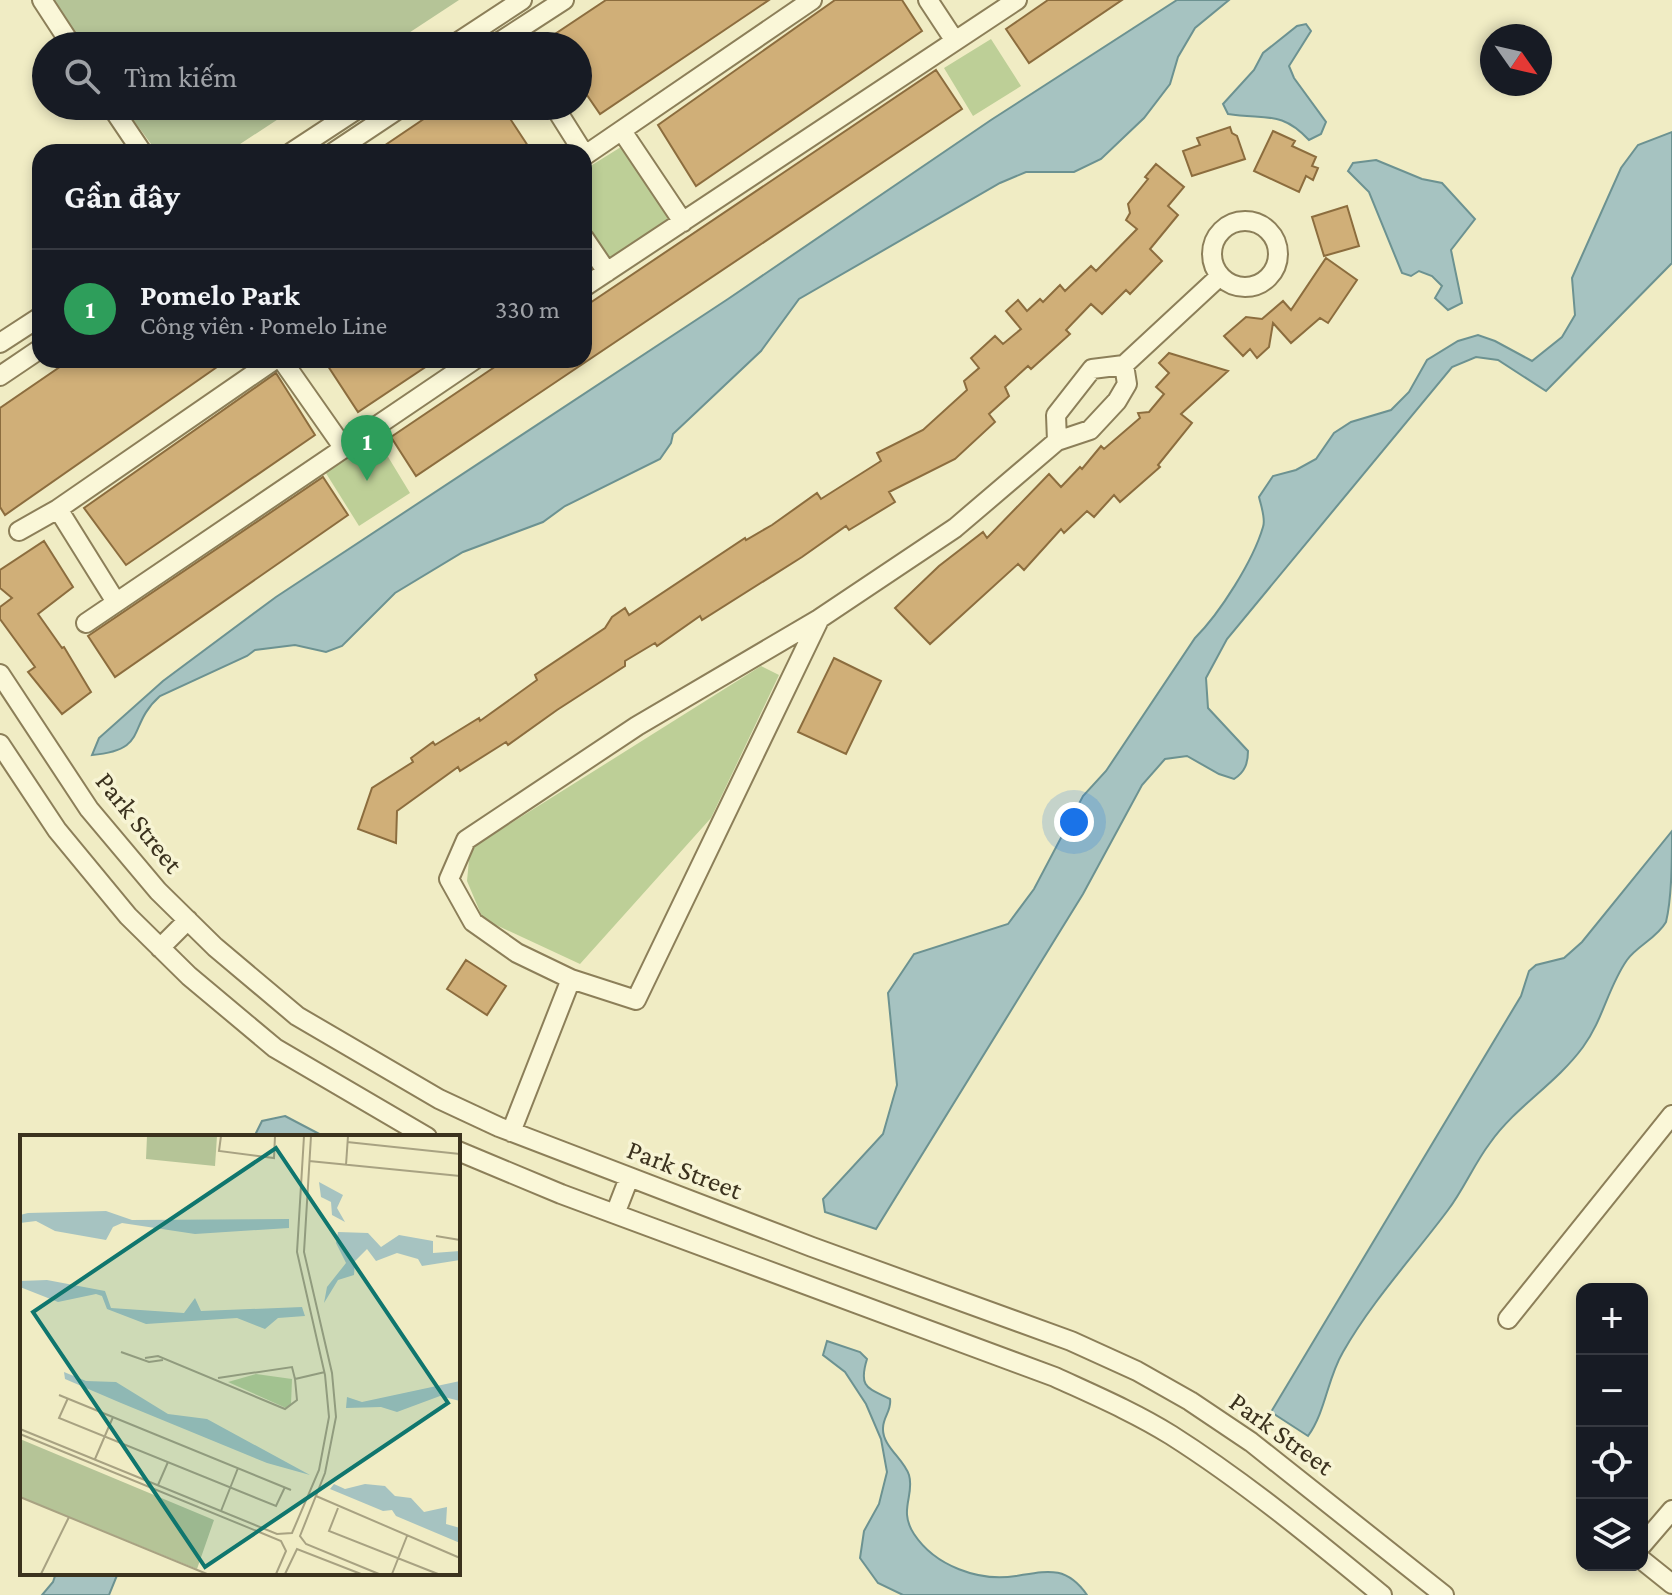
<!DOCTYPE html>
<html lang="vi">
<head>
<meta charset="utf-8">
<style>
	:root { --surface:#171b24; --page:#242831; --text:#f1f3f6; --muted:#9ea1a6; --line:#363941; --accent:#8c9099 }
	body { margin:0; font-family:"Crimson Pro",serif; background:var(--page); color:var(--text) }
	.controls { position:absolute; right:24px; bottom:24px; display:grid; overflow:hidden; border-radius:16px; box-shadow:0 4px 12px #0003 }
	.controls button { width:72px; height:72px; display:grid; place-items:center; padding:0; border:0; border-bottom:2px solid var(--line); background:var(--surface); color:var(--text); font:40px sans-serif }
	.compass { position:absolute; left:1480px; top:24px; width:72px; height:72px; border-radius:50%; background:var(--surface); box-shadow:0 4px 12px #0003; rotate:124deg }
	.you { position:absolute; left:1074px; top:822px; width:28px; height:28px; margin:-20px; border:6px solid #fff; border-radius:50%; background:#1a73e8; box-shadow:0 0 0 12px #1a73e833 }
	.badge { display:grid; place-items:center; width:52px; height:52px; border-radius:50%; background:var(--accent); color:#fff; font-size:26px; font-weight:700 }
	.pin { position:absolute; translate:-50% -66px; filter:drop-shadow(0 2px 4px #0008) }
	.pin::after { content:''; position:absolute; top:42px; width:28px; height:24px; background:inherit; clip-path:polygon(0 0,100% 0,50% 100%) }
	.list { margin:0; padding:0; list-style:none }
	h2 { display:flex; justify-content:space-between; align-items:center; height:104px; margin:0; padding:0 32px; font-size:34px }
	h2 small { font-size:26px; font-weight:400; color:var(--muted) }
	.list li { display:grid; grid-template-columns:52px 1fr auto; gap:24px; align-items:center; box-sizing:border-box; height:120px; padding:0 32px; border-top:2px solid var(--line) }
	.list b { display:block; font-size:30px; white-space:nowrap }
	.list p { margin:0; font-size:26px; white-space:nowrap; color:var(--muted) }
	.list em { font-size:26px; font-style:normal; color:var(--muted) }
	.icon { flex:none; width:44px; height:44px; fill:none; stroke:currentColor; stroke-width:2; stroke-linecap:round; stroke-linejoin:round }
	.map { position:relative; flex:none; width:1672px; height:1595px; overflow:hidden }
	.search { position:absolute; background:var(--surface); box-shadow:0 4px 12px #0003; left:32px; top:32px; width:560px; height:88px; display:flex; align-items:center; gap:20px; box-sizing:border-box; padding:0 28px; border-radius:44px; color:var(--muted); font-size:30px }
	.panel { position:absolute; background:var(--surface); box-shadow:0 4px 12px #0003; left:32px; top:144px; width:560px; height:224px; border-radius:24px }
	.map>svg:first-child { display:block }
	.green { fill:#bdcf97 }
	.cemetery { fill:#b5c497 }
	.water { fill:#a6c3c1; stroke:#6c9291; stroke-width:2 }
	.building { fill:#d0af78; stroke:#8c6d3e; stroke-width:2 }
	.lines { fill:none; stroke-linecap:round; stroke-linejoin:round }
	.minor-casing { stroke:#8c7f59; stroke-width:22 }
	.minor { stroke:#faf7d8; stroke-width:18 }
	.labels { text-anchor:middle; stroke-width:7; stroke-linejoin:round; paint-order:stroke }
	.street-label { font-size:28px; fill:#3b321e; stroke:#f7f4d4 }
	.inset-road { fill:none; stroke:#a8a282; stroke-width:2 }
	.view { fill:#0f766e; fill-opacity:0.15; stroke:#0f766e; stroke-width:4 }
	.inset-edge { fill:none; stroke:#3b321e; stroke-width:4 }
</style>
</head>
<body>
<div class="map">
<svg width="1672" height="1595" viewBox="0 0 1672 1595">
	<rect width="100%" height="100%" fill="#f0ecc4"/>
	<path class="green" d="M991,39L1021,86L973,116L944,68Z
		M621,147L629,152L671,215L672,223L613,259L607,257L584,223V170Z
		M376,437L410,493L359,526L324,470Z
		M761,666L779,675L711,818L580,964L483,919L467,881L470,849Z"/>
	<path class="cemetery" d="M45,0H459L389,46H79Z
		M123,106H298L228,152H157Z"/>
	<path class="water" d="M1177,0H1229L1195,28L1178,57L1170,84L1144,118L1101,159L1074,172H1026L1000,183L799,299L761,351L673,434L671,443L660,459L565,506L543,522L463,552L395,593L342,646L326,652L295,645L255,650L247,656L160,696C126,726 150,750 92,755L99,738L163,681L276,597L728,299L991,120Z
		M1306,24L1311,31L1289,66L1294,78L1326,122L1321,134L1309,140C1281,110 1266,120 1228,114L1223,104L1254,70L1263,53L1297,26Z
		M1672,132V263L1546,391L1498,360L1476,357L1452,367L1227,639L1206,678L1208,708L1248,751C1248,763 1245,772 1234,779L1219,774L1187,756L1165,759L1142,785L1083,894L876,1229L825,1212L823,1199L883,1134L897,1085L888,993L914,954L1008,924L1034,889L1083,796L1106,771L1195,638C1220,613 1253,561 1263,527C1266,519 1261,506 1259,497L1273,476L1296,470L1316,459L1334,433L1351,422L1391,410L1409,392L1427,360L1458,341L1478,335L1495,341L1532,361L1562,337L1575,315L1572,278L1621,168L1638,145Z
		M1376,160L1422,179L1442,183L1475,219L1451,250L1462,303L1448,310L1435,298L1442,286L1432,276L1419,271L1411,276L1402,273L1369,192L1348,171L1353,163Z
		M1672,831C1672,858 1672,897 1666,922C1657,938 1637,946 1627,960C1608,987 1603,1020 1583,1047C1555,1085 1516,1106 1490,1143C1474,1164 1464,1189 1448,1210C1413,1257 1372,1301 1343,1352C1327,1379 1326,1411 1308,1436L1271,1412L1521,996L1529,971L1536,965L1564,958L1582,942Z
		M285,1116L325,1137H254L262,1121Z
		M827,1341L860,1352L867,1359C858,1388 868,1388 890,1399C892,1410 883,1417 883,1428C882,1446 904,1459 909,1475C915,1495 898,1510 914,1534C935,1566 979,1582 1016,1576C1047,1571 1066,1565 1087,1595H903L878,1583L860,1558L864,1531L879,1504L887,1472L881,1439L866,1404L845,1372L823,1355Z
		M56,1573H118L109,1595H42L53,1582Z"/>
	<path class="building" d="M606,0H769L600,114L578,82V46H537Z
		M835,0H902L922,31L696,186L658,125Z
		M1048,0H1122L1029,63L1006,29Z
		M936,70L962,109L416,476L391,437L505,360H584V307Z
		M443,106H519L507,114L532,152H375Z
		M1230,127L1232,133L1237,136L1245,159L1192,176L1183,151L1200,145L1197,138Z
		M1273,131L1295,141L1292,146L1316,157L1312,166L1318,168L1313,180L1306,176L1299,192L1254,171Z
		M1156,164L1184,187L1168,206L1178,215L1150,249L1162,261L1130,294L1126,290L1102,314L1091,304L1066,330L1070,334L1031,369L1028,366L1005,387L1009,396L989,414L995,422L955,459L889,492L895,502L849,530L846,526L802,557L702,620L700,616L657,646L655,643L625,661V666L557,710L508,745L506,742L460,771L458,767L397,811L396,843L358,829L372,788L413,762L411,758L433,742L435,745L479,718L480,721L537,680L535,675L605,628L612,617L625,608L629,615L745,538L746,540L772,525L817,493L821,499L881,461L877,453L923,430L967,390L964,381L979,368L971,358L995,336L1003,344L1021,329L1006,311L1018,300L1027,311L1040,299L1043,302L1060,285L1065,291L1091,266L1096,271L1137,229L1126,220L1130,213L1128,204L1148,179L1145,177Z
		M1347,206L1359,246L1324,256L1312,217Z
		M1326,258L1357,280L1328,323L1320,318L1291,343L1273,323L1269,347L1257,358L1250,349L1243,356L1224,336L1246,317L1262,319L1283,301L1291,310Z
		M1169,353L1228,371L1181,414L1192,423L1158,465L1160,467L1120,502L1114,495L1094,517L1087,511L1064,533L1061,529L1024,570L1018,564L930,644L895,608L939,566L983,532L987,538L1049,474L1061,487L1080,467L1082,469L1101,446L1104,449L1140,418L1138,413L1149,412L1164,394L1156,387L1169,373L1159,363Z
		M70,360H227L5,515L0,507V408Z
		M324,360H436L358,412Z
		M276,373L315,435L126,565L84,508Z
		M323,477L348,515L115,677L88,636Z
		M44,541L73,587L38,614L62,648L64,647L91,692L62,714L28,672L35,667L0,619V607L12,598L0,588V570Z
		M834,658L881,681L846,754L798,732Z
		M466,960L506,986L487,1015L447,989Z"/>
	<g class="lines">
		<g class="minor-casing">
			<path id="minor" d="M42,0L72,46
				M928,0L955,41
				M452,46L522,0
				M493,46L564,0
				M111,106L142,152
				M554,106L583,152
				M622,131L683,222
				M292,152L362,106
				M334,152L403,106
				M584,156L812,0
				M1212 254a33 33 0 1 1 66 0a33 33 0 1 1-66 0Z
				M584,238L607,272
				M584,287L1017,0
				M0,343L40,317
				M282,360L343,447
				M0,376L40,349
				M1057,441L1056,415L1092,369L1124,365L1220,276
				M19,531L58,509
				M116,602L58,509L274,360
				M86,623L474,360
				M0,674L89,809L158,891L215,947L297,1016L439,1099L499,1127L812,1247L1071,1341L1137,1371L1190,1401L1251,1442L1444,1595
				M0,744L57,830L128,916L189,976L275,1048L427,1137
				M160,948L188,920
				M571,979L517,953L473,922L449,879L466,840L637,726L819,619L955,528L1057,441L1090,430L1117,401L1127,384L1124,365
				M511,1132L571,979L636,1000L819,620
				M458,1151L561,1194L1055,1377C1094,1395 1134,1412 1171,1435C1245,1482 1314,1539 1382,1595
				M615,1214L629,1178
				M1508,1319L1672,1115
				M1642,1545L1672,1510
				M1642,1560L1672,1584"/>
		</g>
		<use href="#minor" class="minor"/>
	</g>
	<g class="labels">
		<g class="street-label">
			<text transform="translate(140 822) rotate(51)" y="10">Park Street</text>
			<text transform="translate(685 1169) rotate(21)" y="10">Park Street</text>
			<text transform="translate(1282 1433) rotate(36)" y="10">Park Street</text>
		</g>
	</g>
	<g transform="translate(20 1135)">
		<rect width="440" height="440" fill="#f0ecc4"/>
		<path d="M236,239L272,244L271,270L266,273L208,247Z" fill="#bdcf97"/>
		<path d="M127,1H197L195,31L126,24ZM0,304L194,385L177,434L0,362Z" fill="#b5c497"/>
		<path d="M299,47L323,60L317,73L325,87L312,80L311,67L301,62ZM86,76L112,85L269,84V93L175,99L102,88L93,92L86,105L35,96L16,86L0,88V80L8,78ZM318,97L348,98L361,112L379,100L413,106V118L440,116V125L402,131L398,124L377,118L356,126L347,114L335,126L334,140L318,145L304,168L307,152L326,128L316,108ZM27,145L85,156L91,173L164,178L175,163L181,176L282,172L285,181L258,183L245,194L217,183L126,189L87,174L82,161L76,159L38,167L0,152V146ZM44,237L66,246L96,247L148,279L187,284L290,340L247,328L101,268L45,244ZM440,246V266L420,261L377,277L361,272L326,273L327,262L342,267ZM314,349L325,354L345,349L365,351L375,361L391,363L404,377L427,372L426,389L440,393V408L376,381L372,375L363,376L310,354Z" fill="#a6c3c1"/>
		<path class="inset-road" d="M201,1L199,16L254,23L255,1M291,1L284,117L312,238L316,282L305,338L280,401L286,409L359,439M327,7L440,19M289,26L440,41M326,30L328,1M416,101L440,105M101,217L129,227L143,225M125,223L138,221L265,274L277,265L275,244M198,243L272,232L275,244L305,237M39,260L271,355M48,263L39,283L256,371L265,352M0,294L257,399L272,398L299,335L309,282L305,240L277,117L284,1M0,299L261,406L266,416L256,439M75,324L93,282M138,350L148,327M296,361L440,423M0,362L187,439M318,373L309,396L418,439M201,376L218,333M21,439L49,382M265,439L277,414L341,439M372,439L387,401"/>
		<path class="view" d="M256,13L428,268L185,432L13,177Z"/>
		<rect width="440" height="440" class="inset-edge"/>
	</g>
</svg>
<div class="controls">
<button>+</button>
<button>−</button>
<button><svg class="icon" aria-label="locate" viewBox="0 0 24 24"><circle cx="12" cy="12" r="6"/><path d="M12 2v4M12 18v4M2 12h4M18 12h4"/></svg></button>
<button><svg class="icon" aria-label="layers" viewBox="0 0 24 24"><path d="M12 4l9 5-9 5-9-5zM3 14l9 5 9-5"/></svg></button>
</div>
<svg class="compass" viewBox="-18 -18 36 36"><path d="M0-13l5 13h-10z" fill="#e53935"/><path d="M0 13l5-13h-10z" fill="#9ea1a6"/></svg>
<div class="you"></div>
<div class="pin badge" style="left:367px;top:481px;background:#2e9e5b">1</div>
<div class="search"><svg class="icon" aria-label="search" viewBox="0 0 24 24"><circle cx="10" cy="10" r="6"/><path d="M15 15l6 6"/></svg>Tìm kiếm</div>
<section class="panel">
<h2>Gần đây<small></small></h2>
<ul class="list">
<li><span class="badge" style="background:#2e9e5b">1</span><div><b>Pomelo Park</b><p>Công viên · Pomelo Line</p></div><em>330 m</em></li>
</ul>
</section>
</div>
</body>
</html>
